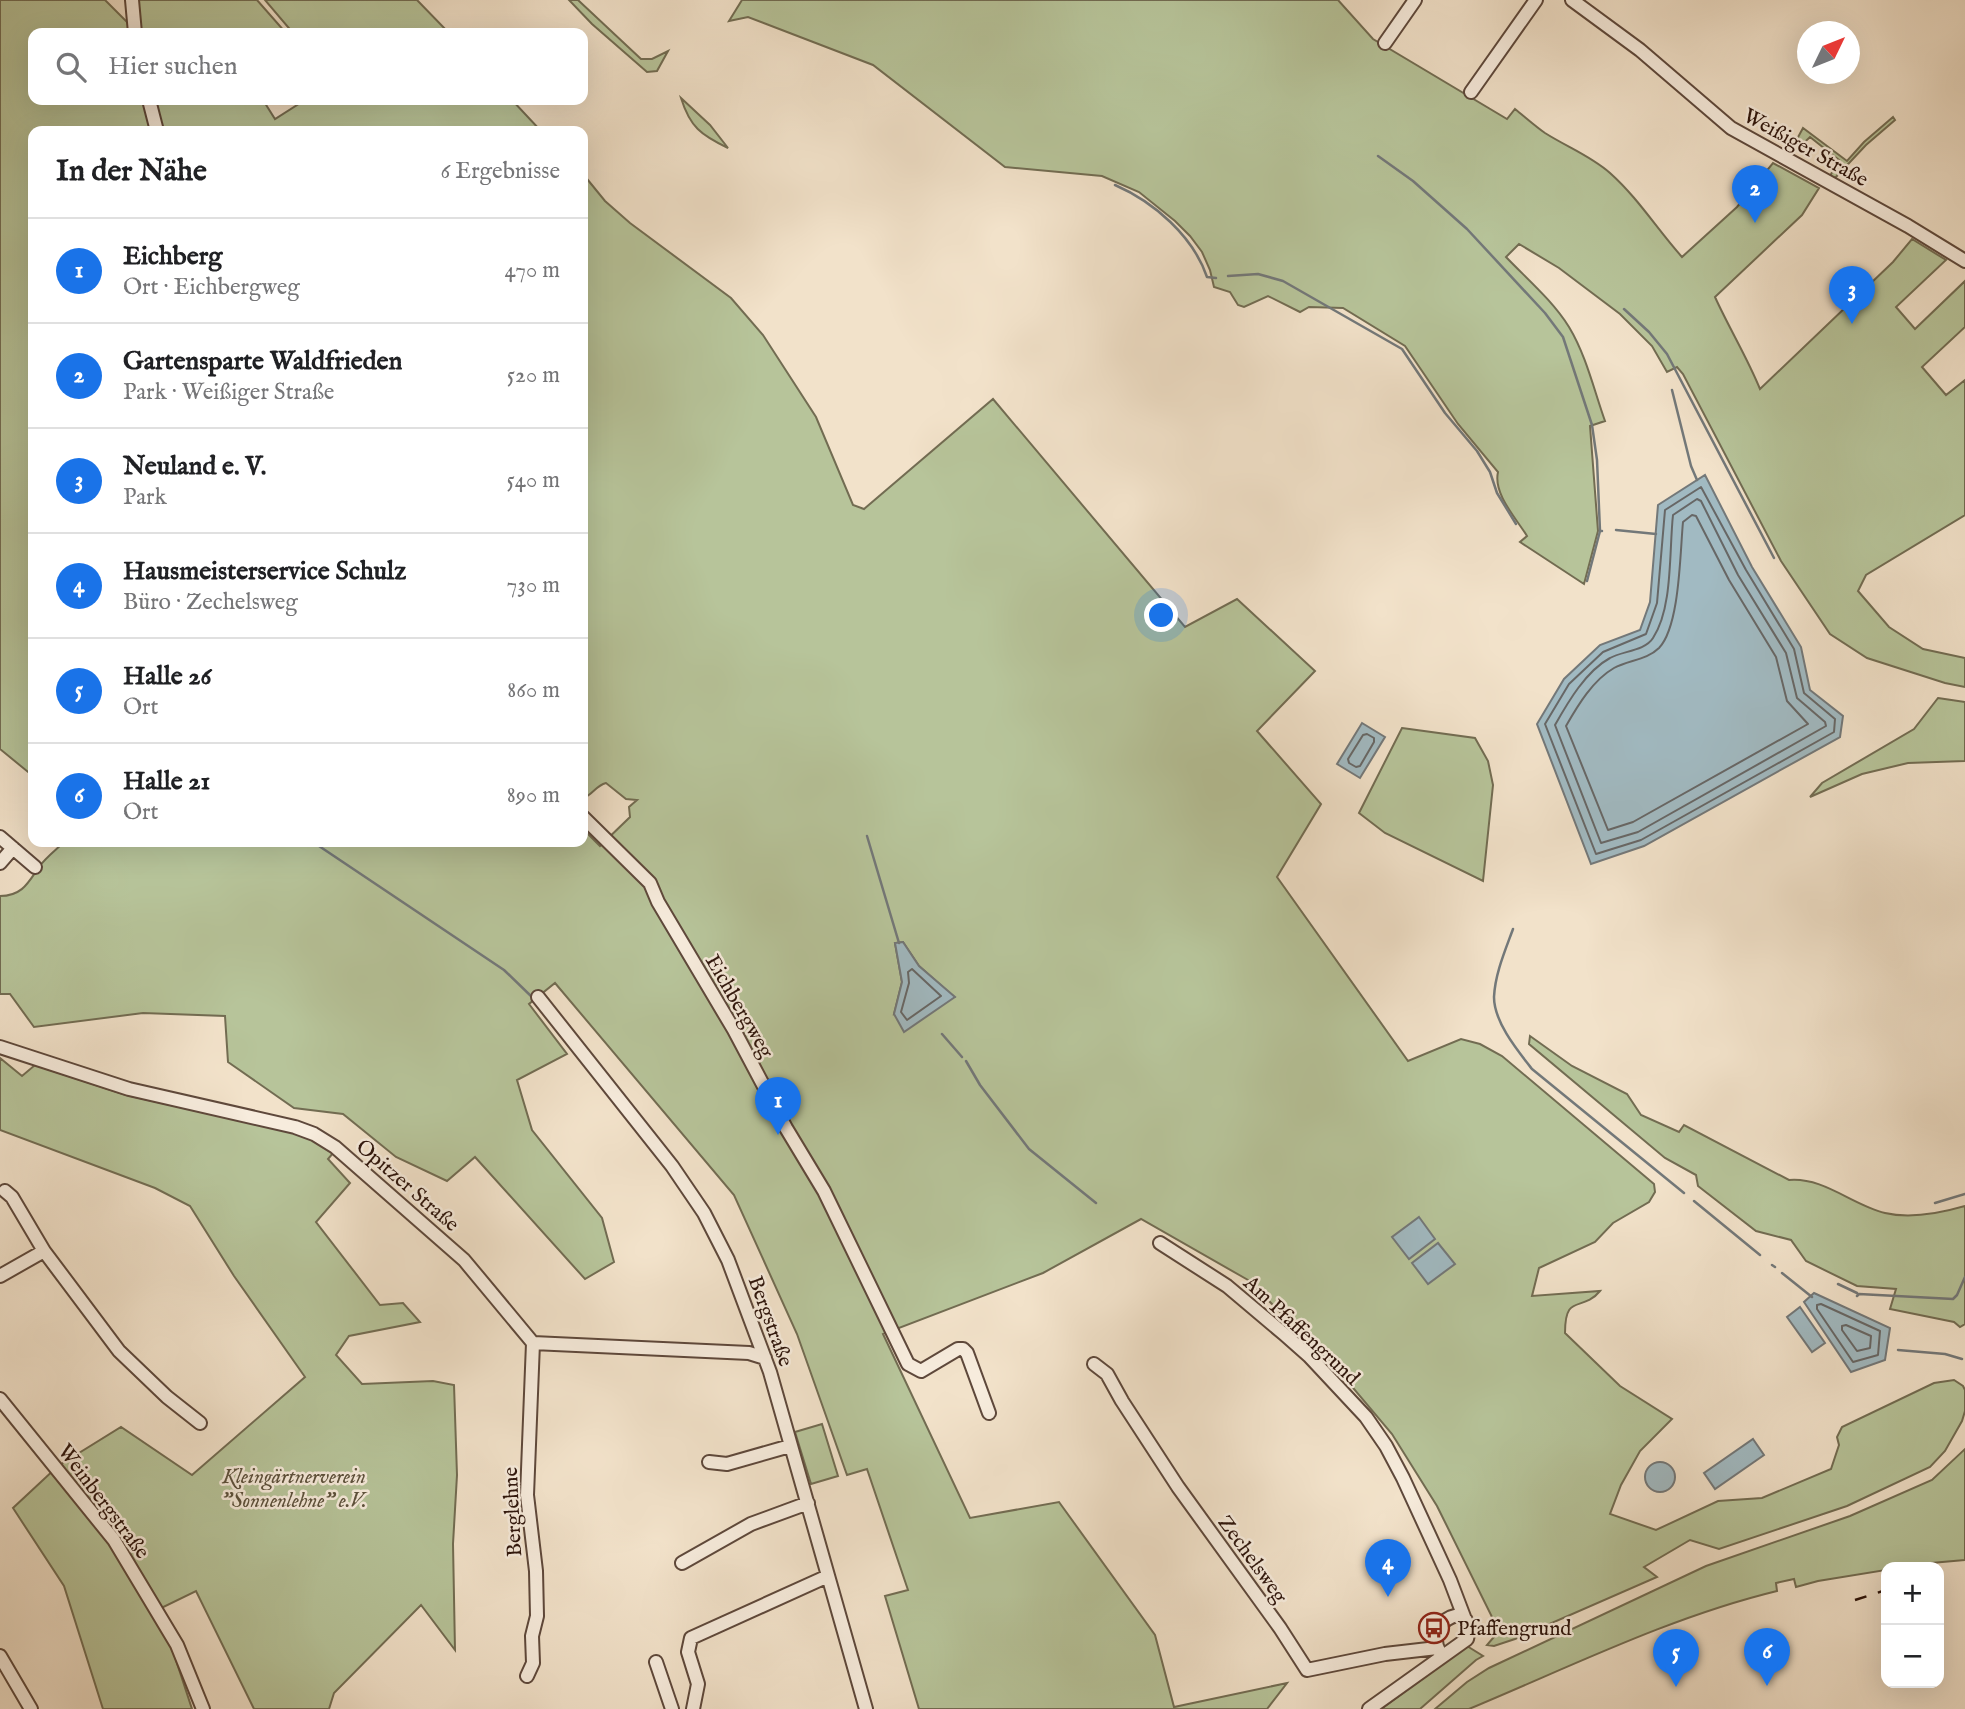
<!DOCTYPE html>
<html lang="de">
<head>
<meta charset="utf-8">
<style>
	:root { --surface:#fff; --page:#f2f2f2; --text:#202124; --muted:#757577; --line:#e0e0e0; --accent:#1a73e8 }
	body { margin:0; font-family:"IM FELL English",serif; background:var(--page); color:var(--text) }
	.controls { position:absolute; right:21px; bottom:21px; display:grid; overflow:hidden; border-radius:14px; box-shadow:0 7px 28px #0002 }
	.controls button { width:63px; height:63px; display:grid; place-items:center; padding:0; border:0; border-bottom:2px solid var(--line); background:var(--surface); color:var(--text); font:35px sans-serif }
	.compass { position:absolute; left:1797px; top:21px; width:63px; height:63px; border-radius:50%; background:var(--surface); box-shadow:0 7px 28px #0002; rotate:47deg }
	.you { position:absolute; left:1162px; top:616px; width:24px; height:24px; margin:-18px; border:5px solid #fff; border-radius:50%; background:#1a73e8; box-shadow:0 0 0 10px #1a73e833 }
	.badge { display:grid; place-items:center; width:46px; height:46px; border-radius:50%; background:var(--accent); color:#fff; font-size:23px; font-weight:700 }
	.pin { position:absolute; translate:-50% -58px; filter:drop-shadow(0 2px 4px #0008) }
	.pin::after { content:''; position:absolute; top:37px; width:24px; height:21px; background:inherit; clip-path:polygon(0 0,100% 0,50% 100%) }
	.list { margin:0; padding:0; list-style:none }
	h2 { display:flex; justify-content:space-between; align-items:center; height:91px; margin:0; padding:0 28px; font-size:30px }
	h2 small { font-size:23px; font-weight:400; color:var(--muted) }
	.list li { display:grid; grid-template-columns:46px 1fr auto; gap:21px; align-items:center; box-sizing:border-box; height:105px; padding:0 28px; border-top:2px solid var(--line) }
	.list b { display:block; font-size:26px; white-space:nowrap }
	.list p { margin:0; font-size:23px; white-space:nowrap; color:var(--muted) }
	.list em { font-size:23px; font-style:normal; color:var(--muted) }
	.icon { flex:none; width:38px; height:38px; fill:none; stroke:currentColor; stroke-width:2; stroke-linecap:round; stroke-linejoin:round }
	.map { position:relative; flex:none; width:1965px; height:1709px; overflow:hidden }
	.search { position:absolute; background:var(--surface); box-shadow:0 7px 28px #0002; left:28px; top:28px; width:560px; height:77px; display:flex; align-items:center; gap:18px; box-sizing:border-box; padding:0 24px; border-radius:14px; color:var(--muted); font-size:26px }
	.panel { position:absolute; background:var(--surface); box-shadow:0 7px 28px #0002; left:28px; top:126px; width:560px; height:721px; border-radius:14px }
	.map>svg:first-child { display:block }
	.green { fill:#b7c49a; stroke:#726c52; stroke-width:2; fill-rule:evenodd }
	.water { fill:#a1bac2; stroke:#737879; stroke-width:2 }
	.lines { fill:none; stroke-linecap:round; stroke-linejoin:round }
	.shore { stroke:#676766; stroke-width:2 }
	.stream { stroke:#737879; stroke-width:2.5 }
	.minor-casing { stroke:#5e483b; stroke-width:16 }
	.minor { stroke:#f7ecdd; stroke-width:12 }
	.rail { stroke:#2d140b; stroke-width:2.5; stroke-dasharray:12 12; stroke-linecap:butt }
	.labels { text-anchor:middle; stroke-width:5; stroke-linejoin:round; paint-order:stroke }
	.street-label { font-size:21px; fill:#2d140b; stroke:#f7ecdd }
	.park-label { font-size:21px; font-style:italic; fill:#5d523d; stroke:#f7ecdd }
	.poi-label { font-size:21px; fill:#2d140b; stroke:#f7ecdd; text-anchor:start }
</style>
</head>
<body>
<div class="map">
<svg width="1965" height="1709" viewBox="0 0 1965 1709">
	<rect width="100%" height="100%" fill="#f2e2ca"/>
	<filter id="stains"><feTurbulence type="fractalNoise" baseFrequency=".00286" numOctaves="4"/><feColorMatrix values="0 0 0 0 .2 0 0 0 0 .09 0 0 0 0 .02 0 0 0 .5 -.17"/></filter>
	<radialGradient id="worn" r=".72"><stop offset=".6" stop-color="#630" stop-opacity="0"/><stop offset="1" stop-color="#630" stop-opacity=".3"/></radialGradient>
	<path class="green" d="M0,0H105L129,24L131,33H33V100H143L151,131H33V776L0,749Z
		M135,0H257L286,33H138Z
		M265,0H417L449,33H293Z
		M569,0H578L641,59H652L668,51L657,71L647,72L592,24Z
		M742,0H1338L1373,39L1507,119L1515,109C1525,117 1535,126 1545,133C1567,147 1591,156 1610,173C1638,198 1657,229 1682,257L1737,207L1773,163L1819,188L1802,215L1715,297C1729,328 1747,357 1760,389L1893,262L1912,239L1946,260L1896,307L1915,329L1965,281V327L1922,367L1946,395L1965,380V515L1866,575L1858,591L1889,627L1923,649L1965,658V687L1945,683L1867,658L1830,634L1781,561L1683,374L1677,367L1667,372L1652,346L1620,314L1559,268L1519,244L1506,257C1527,279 1553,301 1569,327C1586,355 1594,390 1605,421L1590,426L1598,531L1584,584L1520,542L1527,536C1516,518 1493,494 1498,472L1458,424L1405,346L1343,308L1309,307L1300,312L1268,296L1244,307L1238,305L1230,292L1214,287L1210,270L1202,252L1190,236L1175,221L1139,192L1102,176L1005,167L873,65L748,17L729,21Z
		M681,98L710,125L728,148C701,135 690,127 681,98Z
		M153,100H263L275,119L305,100H512L541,131H160Z
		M1893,117L1895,120L1866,145L1835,178L1830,176L1839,160L1810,137L1791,155L1793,151L1791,150L1803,128L1847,161L1864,142Z
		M583,174L605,201L630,223L731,298L763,335L816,417L853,505L864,509L993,399L1185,627L1237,599L1315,671L1257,731L1321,804L1277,877L1408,1061L1461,1039L1480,1044L1502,1056L1654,1184L1655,1192L1649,1202L1613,1223L1595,1242L1539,1268L1532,1296L1600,1291C1582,1313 1565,1292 1565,1333L1620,1386L1672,1419L1640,1451L1621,1485L1610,1514L1656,1530L1718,1501L1762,1498L1831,1469L1839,1445L1837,1437L1842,1427L1934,1383L1954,1380L1963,1386L1965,1390V1411L1962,1421L1945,1451L1930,1467L1847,1506L1719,1549L1690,1540L1644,1567L1657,1577L1515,1639L1494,1646L1487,1645L1499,1631L1437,1506L1392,1434L1338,1370L1248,1280L1141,1219L1043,1273L883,1334L970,1518L1059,1502L1155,1635L1174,1707L1287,1683L1267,1709H919L885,1596L908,1590L867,1469L847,1475L797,1334L734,1195L555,983L529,1004L567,1054L517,1080L532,1130L602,1218L614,1262L585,1279L475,1157L447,1181L396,1157L343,1114L294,1108L228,1062L225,1016L143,1013L34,1027L10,994H0V896C22,896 28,883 39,867C45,858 56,850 64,842H583V829L600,846L630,817L629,807L637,800L626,799L606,783C595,786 593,795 583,798ZM903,942L919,966L954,997L894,1014L902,982L895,943Z
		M1938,698L1965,702V761L1908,763L1862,774L1810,797L1822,783L1914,729Z
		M1402,728L1475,738L1488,761L1493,785L1483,881L1385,833L1359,813Z
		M1530,1036L1572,1066L1627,1094L1641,1115L1679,1132L1684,1125L1789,1180C1824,1177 1852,1205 1885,1213C1910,1219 1941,1213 1965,1206V1324L1960,1327L1954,1322L1890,1309L1896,1289L1857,1286L1806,1261L1791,1240L1756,1231L1698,1186L1696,1175L1665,1158L1529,1044Z
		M0,1058L22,1076L35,1065L126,1095L304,1135L334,1152L328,1159L350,1183L316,1222L380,1305L403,1303L420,1322L349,1336L336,1355L362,1384L433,1381L454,1385L457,1475L453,1544L455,1650L421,1605L334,1693L329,1709H254L196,1591L153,1612L173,1651L192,1709H103L64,1586L13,1508L58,1466L121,1427L192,1475L305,1377L234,1276L190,1206L155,1188L0,1130Z
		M822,1424L838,1476L811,1484L795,1432Z
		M1965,1449V1560L1886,1567V1570L1818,1581L1796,1587L1794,1579L1776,1583L1777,1591C1670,1617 1570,1667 1469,1709H1435L1467,1682L1489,1668L1706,1566L1850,1516L1932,1480Z
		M1467,1646L1483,1656L1476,1660L1420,1709H1381Z"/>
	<path class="water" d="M1705,475L1752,567L1801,647L1810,690L1843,716L1840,737L1644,846L1591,864L1537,724L1564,679L1600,645L1640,630L1650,602L1658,505Z
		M1362,723L1385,737L1360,778L1337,764Z
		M903,942L919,966L955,997L904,1032L894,1014L902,982L895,943Z
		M1419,1217L1435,1239L1409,1259L1392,1237Z
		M1438,1243L1455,1264L1428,1284L1412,1263Z
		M1814,1293L1890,1328L1885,1360L1851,1372L1804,1302Z
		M1800,1307L1825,1343L1812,1352L1787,1317Z
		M1753,1439L1764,1455L1715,1489L1704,1473Z
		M1645 1477a15 15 0 1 1 30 0a15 15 0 1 1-30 0Z"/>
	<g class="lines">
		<path class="shore" d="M1701,487L1746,570L1794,649L1804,693L1835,719L1834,732L1641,840L1596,854L1545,724L1569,684L1603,652L1646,634L1657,603L1665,510Z
			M1697,499L1701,501L1738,575L1786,653L1797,698L1825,722L1826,726L1638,832L1601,843L1555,725C1568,702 1586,671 1610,658C1622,651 1645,651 1653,638C1673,608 1669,551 1673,515Z
			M1692,515L1696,516L1729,580L1776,657L1787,701L1808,724L1633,822L1608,830L1566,726C1578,705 1593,680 1614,668C1628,660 1647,660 1659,648C1680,626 1680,552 1683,522Z
			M1367,734L1374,738V742L1360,766L1356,767L1349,763L1348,759L1363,735Z
			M912,969L941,996L907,1020L901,1012L909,983L908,972Z
			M1821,1304L1880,1331L1878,1355L1853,1362L1817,1309V1305Z
			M1846,1325L1871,1336L1870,1348L1857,1351L1842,1330V1326Z"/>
		<path class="stream" d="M1378,156L1413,181L1467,229L1545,313L1563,337L1592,425L1597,460L1600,531H1602
			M1115,185C1154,202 1193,236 1207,277L1216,278
			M1228,276L1258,274L1283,281L1402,349L1445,413L1477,451L1490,472L1497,493L1516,524
			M1624,309L1649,332L1667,354L1774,558
			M1672,390L1691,466L1697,480
			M1616,530L1656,534
			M1587,581L1600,531
			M867,836L899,943
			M313,842L504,970L533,998
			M1513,929C1505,951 1495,974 1494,997C1494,1022 1517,1050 1532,1069L1684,1193
			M942,1034L962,1057
			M966,1061L980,1085L1029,1149L1096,1203
			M1694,1201L1760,1255
			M1935,1203L1965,1194
			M1772,1265L1775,1267
			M1782,1273L1812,1297
			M1838,1284L1857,1293
			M1857,1296L1859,1294L1953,1299L1957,1295L1965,1277
			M1898,1350L1945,1354L1962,1359"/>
		<g class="minor-casing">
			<path id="minor" d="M132,0L135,33
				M1572,0L1640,50L1731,128L1908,226L1965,261
				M1385,43L1415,0
				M1471,92L1536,0
				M149,100L157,131
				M583,817L650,883L658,902L734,1030L786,1128L824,1191L908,1364L921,1371L958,1349H963L967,1353L989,1413
				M0,837L35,867
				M0,863L13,848
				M538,997L672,1166L704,1213L728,1260L770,1372L866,1709
				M0,1047L129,1089L295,1127L314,1134L335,1147L464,1260L533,1343L749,1353L765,1358
				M5,1191L12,1197L44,1251L119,1351L167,1397L200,1423
				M1160,1243L1227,1286L1284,1334L1309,1356L1366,1417L1386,1446L1403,1478L1450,1580L1469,1630L1467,1639L1369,1709
				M0,1276L44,1251
				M1094,1364L1107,1374L1122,1401L1178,1487L1280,1628L1307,1670L1385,1654L1437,1648
				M0,1399L114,1540L177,1645L203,1709
				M709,1462L727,1464L790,1446
				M682,1563L751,1524L808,1503
				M1440,1653C1430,1636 1439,1619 1458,1615L1466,1620
				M0,1656L31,1709
				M656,1662L672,1709
				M527,1676L533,1663L532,1636L537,1616L536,1571L527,1495L533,1343
				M693,1709L698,1684L688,1652L691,1638L828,1576"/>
		</g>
		<use href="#minor" class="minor"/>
		<path class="rail" d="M1855,1600L1886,1590"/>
	</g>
	<defs>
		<g id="bus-ring" transform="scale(1.575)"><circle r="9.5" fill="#f7ecdd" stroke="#8f2418" stroke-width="1.5"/><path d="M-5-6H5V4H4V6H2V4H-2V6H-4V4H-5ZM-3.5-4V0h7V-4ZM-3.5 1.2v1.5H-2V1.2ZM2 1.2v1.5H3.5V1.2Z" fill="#8f2418"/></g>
	</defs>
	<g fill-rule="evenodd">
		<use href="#bus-ring" x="1434" y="1628"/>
	</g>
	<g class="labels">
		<g class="street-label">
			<text transform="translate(1806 147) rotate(29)" y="7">Weißiger Straße</text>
			<text transform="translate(740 1006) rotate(60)" y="7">Eichbergweg</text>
			<text transform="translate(408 1185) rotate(41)" y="7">Opitzer Straße</text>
			<text transform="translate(771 1321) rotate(70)" y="7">Bergstraße</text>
			<text transform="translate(1302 1330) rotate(43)" y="7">Am Pfaffengrund</text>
			<text transform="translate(104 1501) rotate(53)" y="7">Weinbergstraße</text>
			<text transform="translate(512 1512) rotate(-93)" y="7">Berglehne</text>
			<text transform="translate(1253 1559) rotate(54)" y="7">Zechelsweg</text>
		</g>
		<g class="park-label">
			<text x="294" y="1483">Kleingärtnerverein<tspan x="294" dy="24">"Sonnenlehne" e.V.</tspan></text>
		</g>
		<g class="poi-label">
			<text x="1457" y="1635">Pfaffengrund</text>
		</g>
	</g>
	<rect width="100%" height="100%" filter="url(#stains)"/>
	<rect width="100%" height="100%" fill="url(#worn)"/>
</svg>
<div class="controls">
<button>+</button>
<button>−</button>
</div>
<svg class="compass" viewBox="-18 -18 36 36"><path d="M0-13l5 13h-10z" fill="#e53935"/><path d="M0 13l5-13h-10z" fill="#757577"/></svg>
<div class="you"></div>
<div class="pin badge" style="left:778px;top:1135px">1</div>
<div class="pin badge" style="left:1755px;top:223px">2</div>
<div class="pin badge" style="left:1852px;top:324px">3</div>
<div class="pin badge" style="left:1388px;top:1597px">4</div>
<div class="pin badge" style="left:1676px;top:1687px">5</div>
<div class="pin badge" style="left:1767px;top:1686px">6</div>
<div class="search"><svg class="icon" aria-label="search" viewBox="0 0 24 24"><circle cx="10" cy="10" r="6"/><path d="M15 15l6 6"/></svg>Hier suchen</div>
<section class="panel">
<h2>In der Nähe<small>6 Ergebnisse</small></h2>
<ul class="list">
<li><span class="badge">1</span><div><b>Eichberg</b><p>Ort · Eichbergweg</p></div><em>470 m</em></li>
<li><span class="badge">2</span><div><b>Gartensparte Waldfrieden</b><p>Park · Weißiger Straße</p></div><em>520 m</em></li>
<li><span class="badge">3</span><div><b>Neuland e. V.</b><p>Park</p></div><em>540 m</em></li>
<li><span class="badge">4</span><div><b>Hausmeisterservice Schulz</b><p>Büro · Zechelsweg</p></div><em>730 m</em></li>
<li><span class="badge">5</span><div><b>Halle 26</b><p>Ort</p></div><em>860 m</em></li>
<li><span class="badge">6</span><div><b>Halle 21</b><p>Ort</p></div><em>890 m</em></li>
</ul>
</section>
</div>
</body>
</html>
